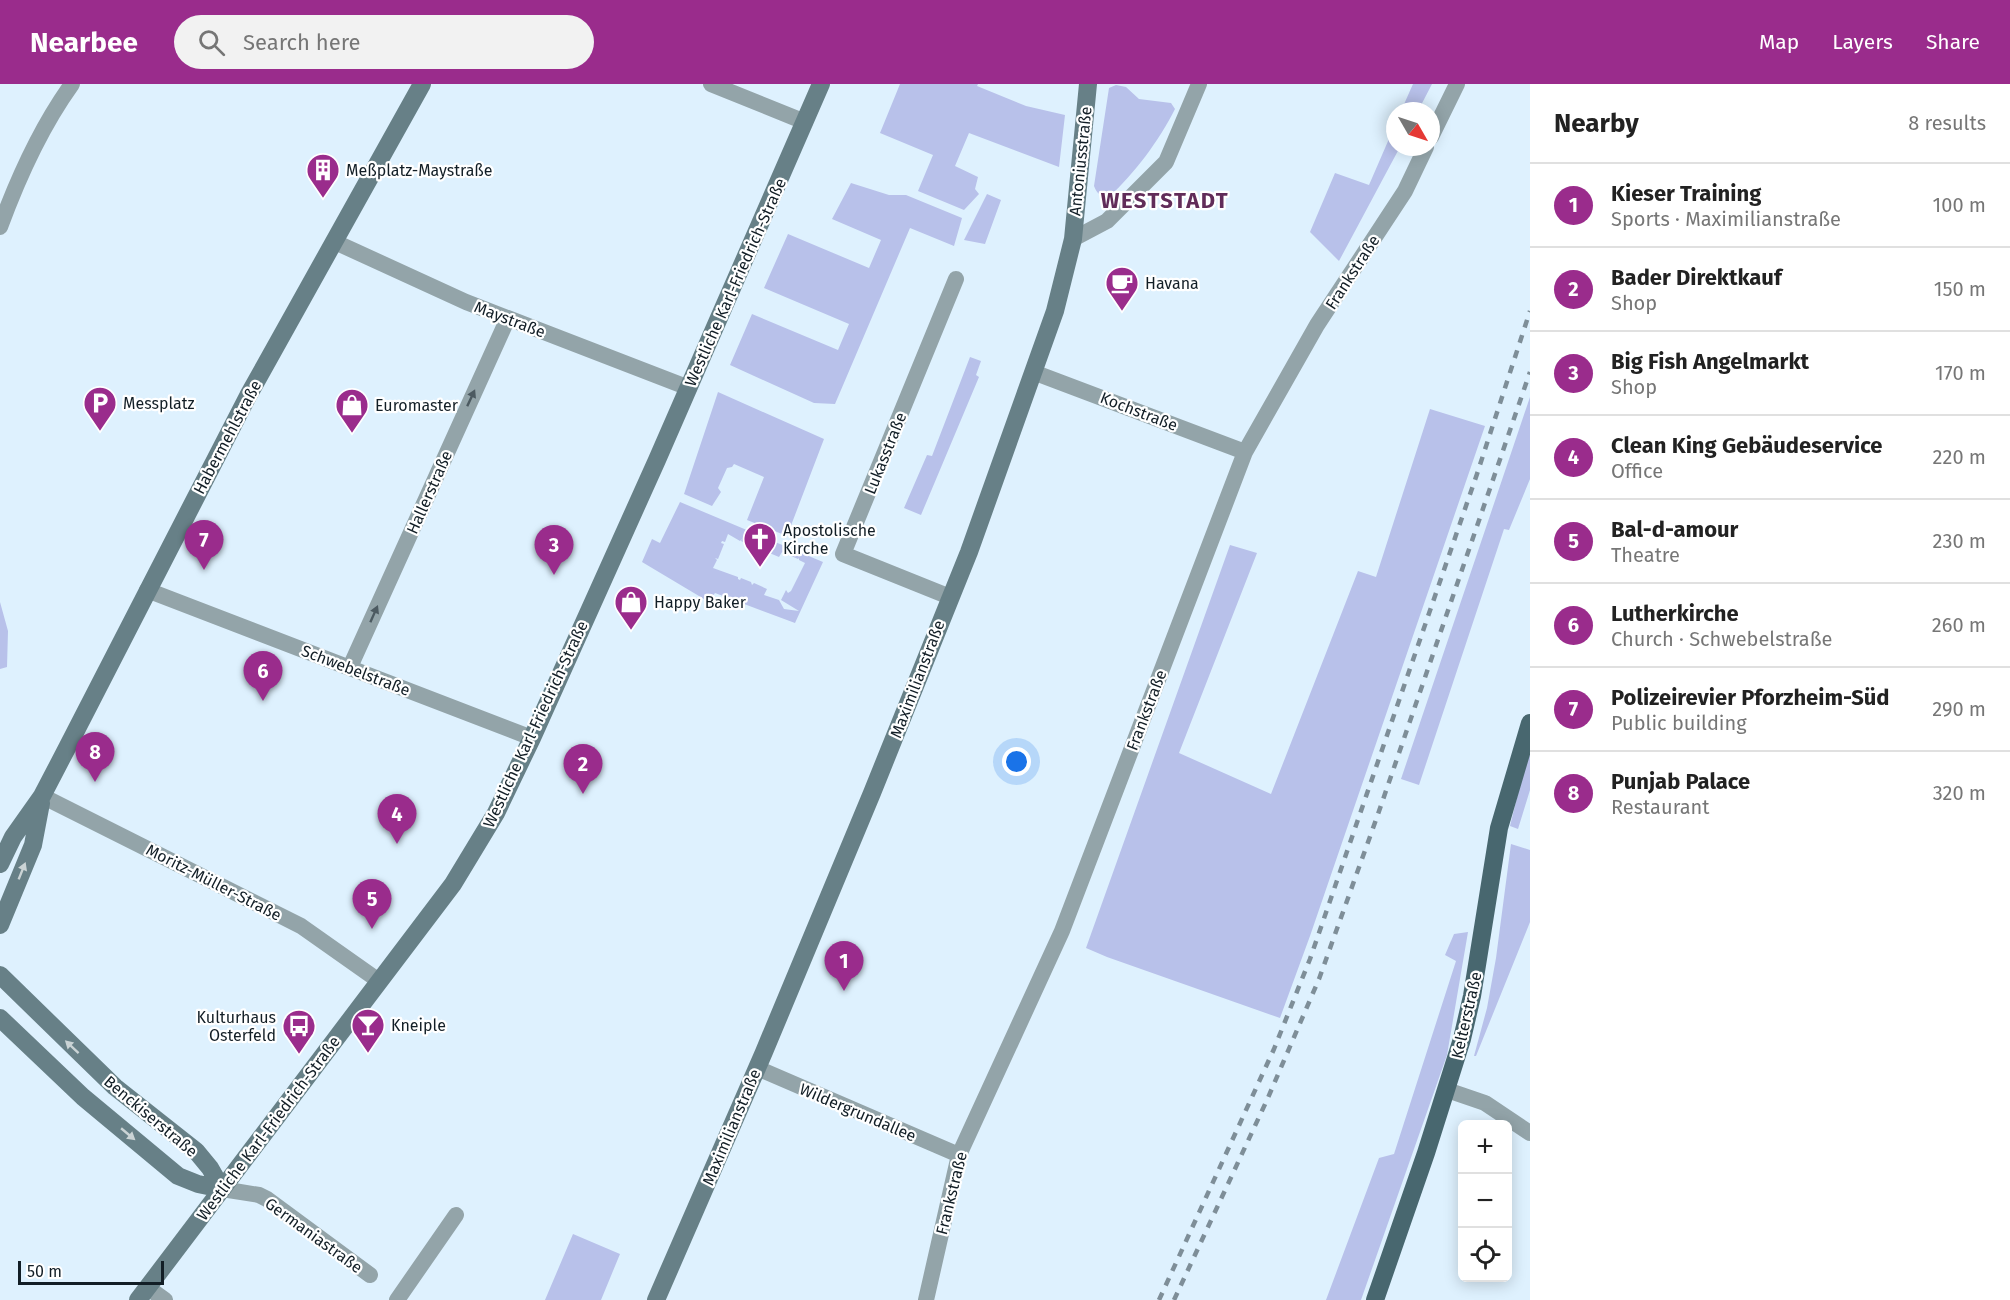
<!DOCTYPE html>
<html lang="en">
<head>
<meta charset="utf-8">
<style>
	:root { --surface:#fff; --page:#f2f2f2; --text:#222; --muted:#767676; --line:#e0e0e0; --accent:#9a2c8c }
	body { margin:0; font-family:"Fira Sans",sans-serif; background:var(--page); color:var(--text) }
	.controls { position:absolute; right:18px; bottom:18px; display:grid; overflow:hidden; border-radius:9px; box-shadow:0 3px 15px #0003 }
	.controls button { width:54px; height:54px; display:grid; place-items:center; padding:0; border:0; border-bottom:2px solid var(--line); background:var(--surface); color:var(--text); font:30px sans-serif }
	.compass { position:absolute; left:1386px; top:18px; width:54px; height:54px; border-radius:50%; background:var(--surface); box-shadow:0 3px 15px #0003; rotate:129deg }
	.scale { position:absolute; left:18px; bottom:15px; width:146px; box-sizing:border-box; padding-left:6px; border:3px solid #121e26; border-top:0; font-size:16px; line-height:21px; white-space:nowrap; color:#121e26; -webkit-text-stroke:4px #fff; paint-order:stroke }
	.you { position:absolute; left:1017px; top:678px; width:21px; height:21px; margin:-15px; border:4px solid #fff; border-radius:50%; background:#1a73e8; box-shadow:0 0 0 9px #1a73e833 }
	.badge { display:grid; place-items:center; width:39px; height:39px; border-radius:50%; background:var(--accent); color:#fff; font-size:20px; font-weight:700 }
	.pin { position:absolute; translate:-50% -50px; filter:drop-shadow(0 2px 3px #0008) }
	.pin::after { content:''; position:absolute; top:32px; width:21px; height:18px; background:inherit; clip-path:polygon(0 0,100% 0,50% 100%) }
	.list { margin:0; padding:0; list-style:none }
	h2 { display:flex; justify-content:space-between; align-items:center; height:78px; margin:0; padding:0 24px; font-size:26px }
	h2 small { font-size:20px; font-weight:400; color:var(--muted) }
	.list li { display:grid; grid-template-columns:39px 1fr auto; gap:18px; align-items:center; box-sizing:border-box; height:84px; padding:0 24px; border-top:2px solid var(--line) }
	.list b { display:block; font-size:22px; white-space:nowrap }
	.list p { margin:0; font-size:20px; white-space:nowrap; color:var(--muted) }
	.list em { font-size:20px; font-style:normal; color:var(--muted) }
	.icon { flex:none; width:33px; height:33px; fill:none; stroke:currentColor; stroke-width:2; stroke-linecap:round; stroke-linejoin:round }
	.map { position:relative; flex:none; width:1530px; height:1216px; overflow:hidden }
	header { display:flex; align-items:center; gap:36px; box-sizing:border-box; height:84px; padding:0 30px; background:var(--accent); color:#fff }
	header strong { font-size:28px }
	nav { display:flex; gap:33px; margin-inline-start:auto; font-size:21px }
	.search { width:420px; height:54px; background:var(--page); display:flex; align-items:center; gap:15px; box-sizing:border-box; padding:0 21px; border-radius:33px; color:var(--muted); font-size:22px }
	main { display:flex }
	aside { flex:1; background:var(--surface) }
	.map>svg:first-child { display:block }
	.green { fill:#b8c1ea; fill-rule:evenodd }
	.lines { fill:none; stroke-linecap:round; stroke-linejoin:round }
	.street { stroke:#93a4a9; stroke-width:16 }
	.secondary { stroke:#678087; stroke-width:18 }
	.primary { stroke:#48676f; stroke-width:18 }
	.rail { stroke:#7e8e98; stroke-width:4.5; stroke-dasharray:8 8; stroke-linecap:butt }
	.oneway { fill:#4c5a61 }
	.oneway2 { fill:#cad3d5 }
	.labels { text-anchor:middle; stroke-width:4.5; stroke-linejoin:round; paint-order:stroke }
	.street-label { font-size:16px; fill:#121e26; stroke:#fff }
	.poi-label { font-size:16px; fill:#121e26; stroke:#fff; text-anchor:start }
	.district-label { font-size:22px; font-weight:bold; letter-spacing:1.5px; fill:#612c59; stroke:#fff }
</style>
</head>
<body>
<header>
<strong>Nearbee</strong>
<div class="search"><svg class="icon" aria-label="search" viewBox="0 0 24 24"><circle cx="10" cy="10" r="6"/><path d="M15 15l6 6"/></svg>Search here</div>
<nav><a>Map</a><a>Layers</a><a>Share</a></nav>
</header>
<main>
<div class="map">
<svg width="1530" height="1216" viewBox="0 0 1530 1216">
	<rect width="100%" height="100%" fill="#def1fe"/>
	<path class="green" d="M900,0H978L977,2L1026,22L1065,31L1059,83L969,49L955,82L978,93L975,105L979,110L964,126L918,107L933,71L880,49Z
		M1413,0H1432L1418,27H1401Z
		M1116,1L1126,3L1139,15L1171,19L1175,25C1159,57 1134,90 1109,113C1101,113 1097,110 1094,102L1109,4Z
		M1395,41V63H1400L1339,177L1310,148L1335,89L1369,101Z
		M851,99L889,111H906L962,134L954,162L910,144L835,320L814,319L730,281L752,230L838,266L849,240L764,204L788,150L869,184L881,156L832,135Z
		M987,110L1001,116L985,160L964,156Z
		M970,273L981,277L976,291L979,293L921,431L904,424L927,371L932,372Z
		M718,308L824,355L787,452L747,436L764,393L734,380L732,383L727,384L718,404L721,408L712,422L684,410Z
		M1530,313V395L1509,446L1504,445L1419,701L1401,695Z
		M1430,325L1485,342L1310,852L1280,934L1107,873L1086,864L1230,461L1257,469L1179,669L1271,710L1358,487L1376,493Z
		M680,418L823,478L795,539L715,509L709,518L642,478L652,455L660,459ZM728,450L740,457L742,455L741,457L752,462L755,461L754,463L765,467L767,466V468L779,473L782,468L798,475L799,474V476L805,479L791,507L788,509L786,506L781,516L799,527L784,525L779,516L764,511L767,505L754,499L752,501L751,498L741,494L740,496L738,495V493L713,484L717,476L715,474L718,475L724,460L721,459L722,457L725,458Z
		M0,518L8,547L7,583L0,585Z
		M1530,670V706L1518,745L1510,742L1522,693Z
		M1511,760L1530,766V838L1476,972H1474L1487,924L1496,874Z
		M1468,848L1447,971L1361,1216H1326L1379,1074L1394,1070L1456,877L1445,871L1454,850Z
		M573,1150L620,1170L601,1216H545Z"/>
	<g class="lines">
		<path class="street" d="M711,0L805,38
			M1431,53L1457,0
			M0,143C18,94 41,43 72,0
			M1073,155L1107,137L1166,78L1199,0
			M335,158L466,218L689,304
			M1033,288L1245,368
			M147,506L532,654
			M950,513L843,470L956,195
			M350,583L508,234
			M42,712L301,842L379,897
			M757,984L959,1071
			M1447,1006L1485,1019L1530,1049
			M222,1105L259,1111L267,1115L370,1191
			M147,1203L165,1216
			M397,1216L456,1131
			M926,1216L959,1071L1062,847L1245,368L1317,241L1405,107L1426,63"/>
		<path class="secondary" d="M0,780L13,753L42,712L67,664L248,312L422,0
			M0,841L33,761L41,719
			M0,891L115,1003L196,1067L210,1084L222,1105
			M0,934L83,1013L178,1092L198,1100L222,1105
			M138,1216L453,800L496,729L532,654L657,376L821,0
			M656,1216L764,968L872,709L969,468L1055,227L1073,155L1088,0"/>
		<path class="primary" d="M1375,1216L1426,1069L1462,955L1472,912L1499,744L1530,639"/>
		<path class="rail" d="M1159,1216L1274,965L1310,875L1477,390L1530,227
			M1174,1216L1267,1016L1319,895L1377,733L1530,288"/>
	</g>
	<defs><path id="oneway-solid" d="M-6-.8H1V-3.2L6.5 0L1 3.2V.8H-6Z" transform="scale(1.5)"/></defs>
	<g class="oneway">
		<use href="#oneway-solid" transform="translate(471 314) rotate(-65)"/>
		<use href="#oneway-solid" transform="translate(374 530) rotate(-66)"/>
	</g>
	<g class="oneway2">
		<use href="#oneway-solid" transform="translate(22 787) rotate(-68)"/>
		<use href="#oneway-solid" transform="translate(72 963) rotate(-137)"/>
		<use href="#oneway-solid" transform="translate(128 1050) rotate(40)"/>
	</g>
	<defs>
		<g id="building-pin" transform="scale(1.725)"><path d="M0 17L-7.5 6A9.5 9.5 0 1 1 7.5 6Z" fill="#9a2c8c" stroke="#fff"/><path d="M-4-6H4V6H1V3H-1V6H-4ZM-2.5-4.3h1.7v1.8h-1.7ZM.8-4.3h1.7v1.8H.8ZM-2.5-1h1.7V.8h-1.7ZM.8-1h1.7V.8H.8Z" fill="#fff"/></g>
		<g id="cafe-pin" transform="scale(1.725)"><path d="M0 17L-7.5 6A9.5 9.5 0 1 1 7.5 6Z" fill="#9a2c8c" stroke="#fff"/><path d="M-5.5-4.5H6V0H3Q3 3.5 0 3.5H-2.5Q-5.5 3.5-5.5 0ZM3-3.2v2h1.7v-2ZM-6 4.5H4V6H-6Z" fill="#fff"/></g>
		<g id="parking-pin" transform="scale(1.725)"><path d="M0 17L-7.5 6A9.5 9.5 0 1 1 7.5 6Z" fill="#9a2c8c" stroke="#fff"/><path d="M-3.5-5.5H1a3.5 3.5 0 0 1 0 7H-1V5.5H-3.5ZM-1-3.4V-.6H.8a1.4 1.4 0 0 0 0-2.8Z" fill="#fff"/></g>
		<g id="shop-pin" transform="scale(1.725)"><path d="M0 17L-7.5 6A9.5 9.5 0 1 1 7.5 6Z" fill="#9a2c8c" stroke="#fff"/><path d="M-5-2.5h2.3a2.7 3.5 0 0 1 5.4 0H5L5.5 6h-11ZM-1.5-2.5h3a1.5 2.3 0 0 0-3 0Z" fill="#fff"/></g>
		<g id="church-pin" transform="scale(1.725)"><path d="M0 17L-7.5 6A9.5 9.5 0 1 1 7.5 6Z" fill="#9a2c8c" stroke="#fff"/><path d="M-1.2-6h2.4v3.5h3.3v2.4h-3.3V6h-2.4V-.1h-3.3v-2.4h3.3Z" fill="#fff"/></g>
		<g id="bar-pin" transform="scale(1.725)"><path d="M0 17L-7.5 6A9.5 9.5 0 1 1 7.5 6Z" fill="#9a2c8c" stroke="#fff"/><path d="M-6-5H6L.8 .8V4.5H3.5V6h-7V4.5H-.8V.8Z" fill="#fff"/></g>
		<g id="bus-pin" transform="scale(1.725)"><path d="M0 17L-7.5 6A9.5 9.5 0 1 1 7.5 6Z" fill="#9a2c8c" stroke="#fff"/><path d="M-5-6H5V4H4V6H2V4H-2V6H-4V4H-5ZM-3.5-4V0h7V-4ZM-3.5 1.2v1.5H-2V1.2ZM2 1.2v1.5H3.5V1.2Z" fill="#fff"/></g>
	</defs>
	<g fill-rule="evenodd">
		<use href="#building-pin" x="323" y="86"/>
		<use href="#cafe-pin" x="1122" y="199"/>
		<use href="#parking-pin" x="100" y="319"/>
		<use href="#shop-pin" x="352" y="321"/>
		<use href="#church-pin" x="760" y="455"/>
		<use href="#shop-pin" x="631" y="518"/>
		<use href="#bar-pin" x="368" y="941"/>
		<use href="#bus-pin" x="299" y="942"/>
	</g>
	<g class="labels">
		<g class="street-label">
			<text transform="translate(1080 77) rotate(-84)" y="6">Antoniusstraße</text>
			<text transform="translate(1352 188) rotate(-57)" y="6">Frankstraße</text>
			<text transform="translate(735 198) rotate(-66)" y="6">Westliche Karl-Friedrich-Straße</text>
			<text transform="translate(510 235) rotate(21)" y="6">Maystraße</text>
			<text transform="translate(1139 327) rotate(21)" y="6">Kochstraße</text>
			<text transform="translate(227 353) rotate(-62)" y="6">Habermehlstraße</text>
			<text transform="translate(885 369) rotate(-68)" y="6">Lukasstraße</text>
			<text transform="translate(429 408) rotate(-66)" y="6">Hallerstraße</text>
			<text transform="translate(356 586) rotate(21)" y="6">Schwebelstraße</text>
			<text transform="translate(917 595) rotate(-69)" y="6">Maximilianstraße</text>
			<text transform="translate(1146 626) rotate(-69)" y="6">Frankstraße</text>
			<text transform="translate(535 640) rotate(-65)" y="6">Westliche Karl-Friedrich-Straße</text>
			<text transform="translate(214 798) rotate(27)" y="6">Moritz-Müller-Straße</text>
			<text transform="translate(1466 931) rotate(-77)" y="6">Kelterstraße</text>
			<text transform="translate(858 1028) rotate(23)" y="6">Wildergrundallee</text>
			<text transform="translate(151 1032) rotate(40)" y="6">Benckiserstraße</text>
			<text transform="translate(731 1043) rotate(-67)" y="6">Maximilianstraße</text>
			<text transform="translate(268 1044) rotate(-53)" y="6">Westliche Karl-Friedrich-Straße</text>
			<text transform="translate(951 1109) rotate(-76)" y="6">Frankstraße</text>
			<text transform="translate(314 1151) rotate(36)" y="6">Germaniastraße</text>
		</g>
		<g class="poi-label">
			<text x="346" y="92">Meßplatz-Maystraße</text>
			<text x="1145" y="205">Havana</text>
			<text x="123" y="325">Messplatz</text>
			<text x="375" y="327">Euromaster</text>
			<text x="783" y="452">Apostolische<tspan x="783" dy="18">Kirche</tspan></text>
			<text x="654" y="524">Happy Baker</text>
			<text x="276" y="939" text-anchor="end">Kulturhaus<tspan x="276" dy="18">Osterfeld</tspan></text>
			<text x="391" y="947">Kneiple</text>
		</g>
		<g class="district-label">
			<text x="1165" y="124">WESTSTADT</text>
		</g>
	</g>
</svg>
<div class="controls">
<button>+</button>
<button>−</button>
<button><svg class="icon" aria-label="locate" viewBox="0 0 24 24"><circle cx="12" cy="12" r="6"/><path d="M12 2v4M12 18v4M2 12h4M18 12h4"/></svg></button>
</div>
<svg class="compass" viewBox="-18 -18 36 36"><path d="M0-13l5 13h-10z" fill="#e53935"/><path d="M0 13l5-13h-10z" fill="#767676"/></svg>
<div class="scale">50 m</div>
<div class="you"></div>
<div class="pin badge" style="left:844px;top:907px">1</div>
<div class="pin badge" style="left:583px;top:710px">2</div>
<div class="pin badge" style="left:554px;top:491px">3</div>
<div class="pin badge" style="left:397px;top:760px">4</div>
<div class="pin badge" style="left:372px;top:845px">5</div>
<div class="pin badge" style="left:263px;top:617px">6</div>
<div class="pin badge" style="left:204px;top:486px">7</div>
<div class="pin badge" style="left:95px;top:698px">8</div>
</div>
<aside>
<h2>Nearby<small>8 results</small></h2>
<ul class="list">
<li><span class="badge">1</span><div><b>Kieser Training</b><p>Sports · Maximilianstraße</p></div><em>100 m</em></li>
<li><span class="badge">2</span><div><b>Bader Direktkauf</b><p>Shop</p></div><em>150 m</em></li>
<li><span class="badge">3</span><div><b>Big Fish Angelmarkt</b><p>Shop</p></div><em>170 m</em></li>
<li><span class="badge">4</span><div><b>Clean King Gebäudeservice</b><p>Office</p></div><em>220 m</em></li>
<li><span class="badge">5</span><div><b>Bal-d-amour</b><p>Theatre</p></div><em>230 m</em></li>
<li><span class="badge">6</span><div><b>Lutherkirche</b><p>Church · Schwebelstraße</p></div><em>260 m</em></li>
<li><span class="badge">7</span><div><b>Polizeirevier Pforzheim-Süd</b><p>Public building</p></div><em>290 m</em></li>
<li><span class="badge">8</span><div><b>Punjab Palace</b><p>Restaurant</p></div><em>320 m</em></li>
</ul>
</aside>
</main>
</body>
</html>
